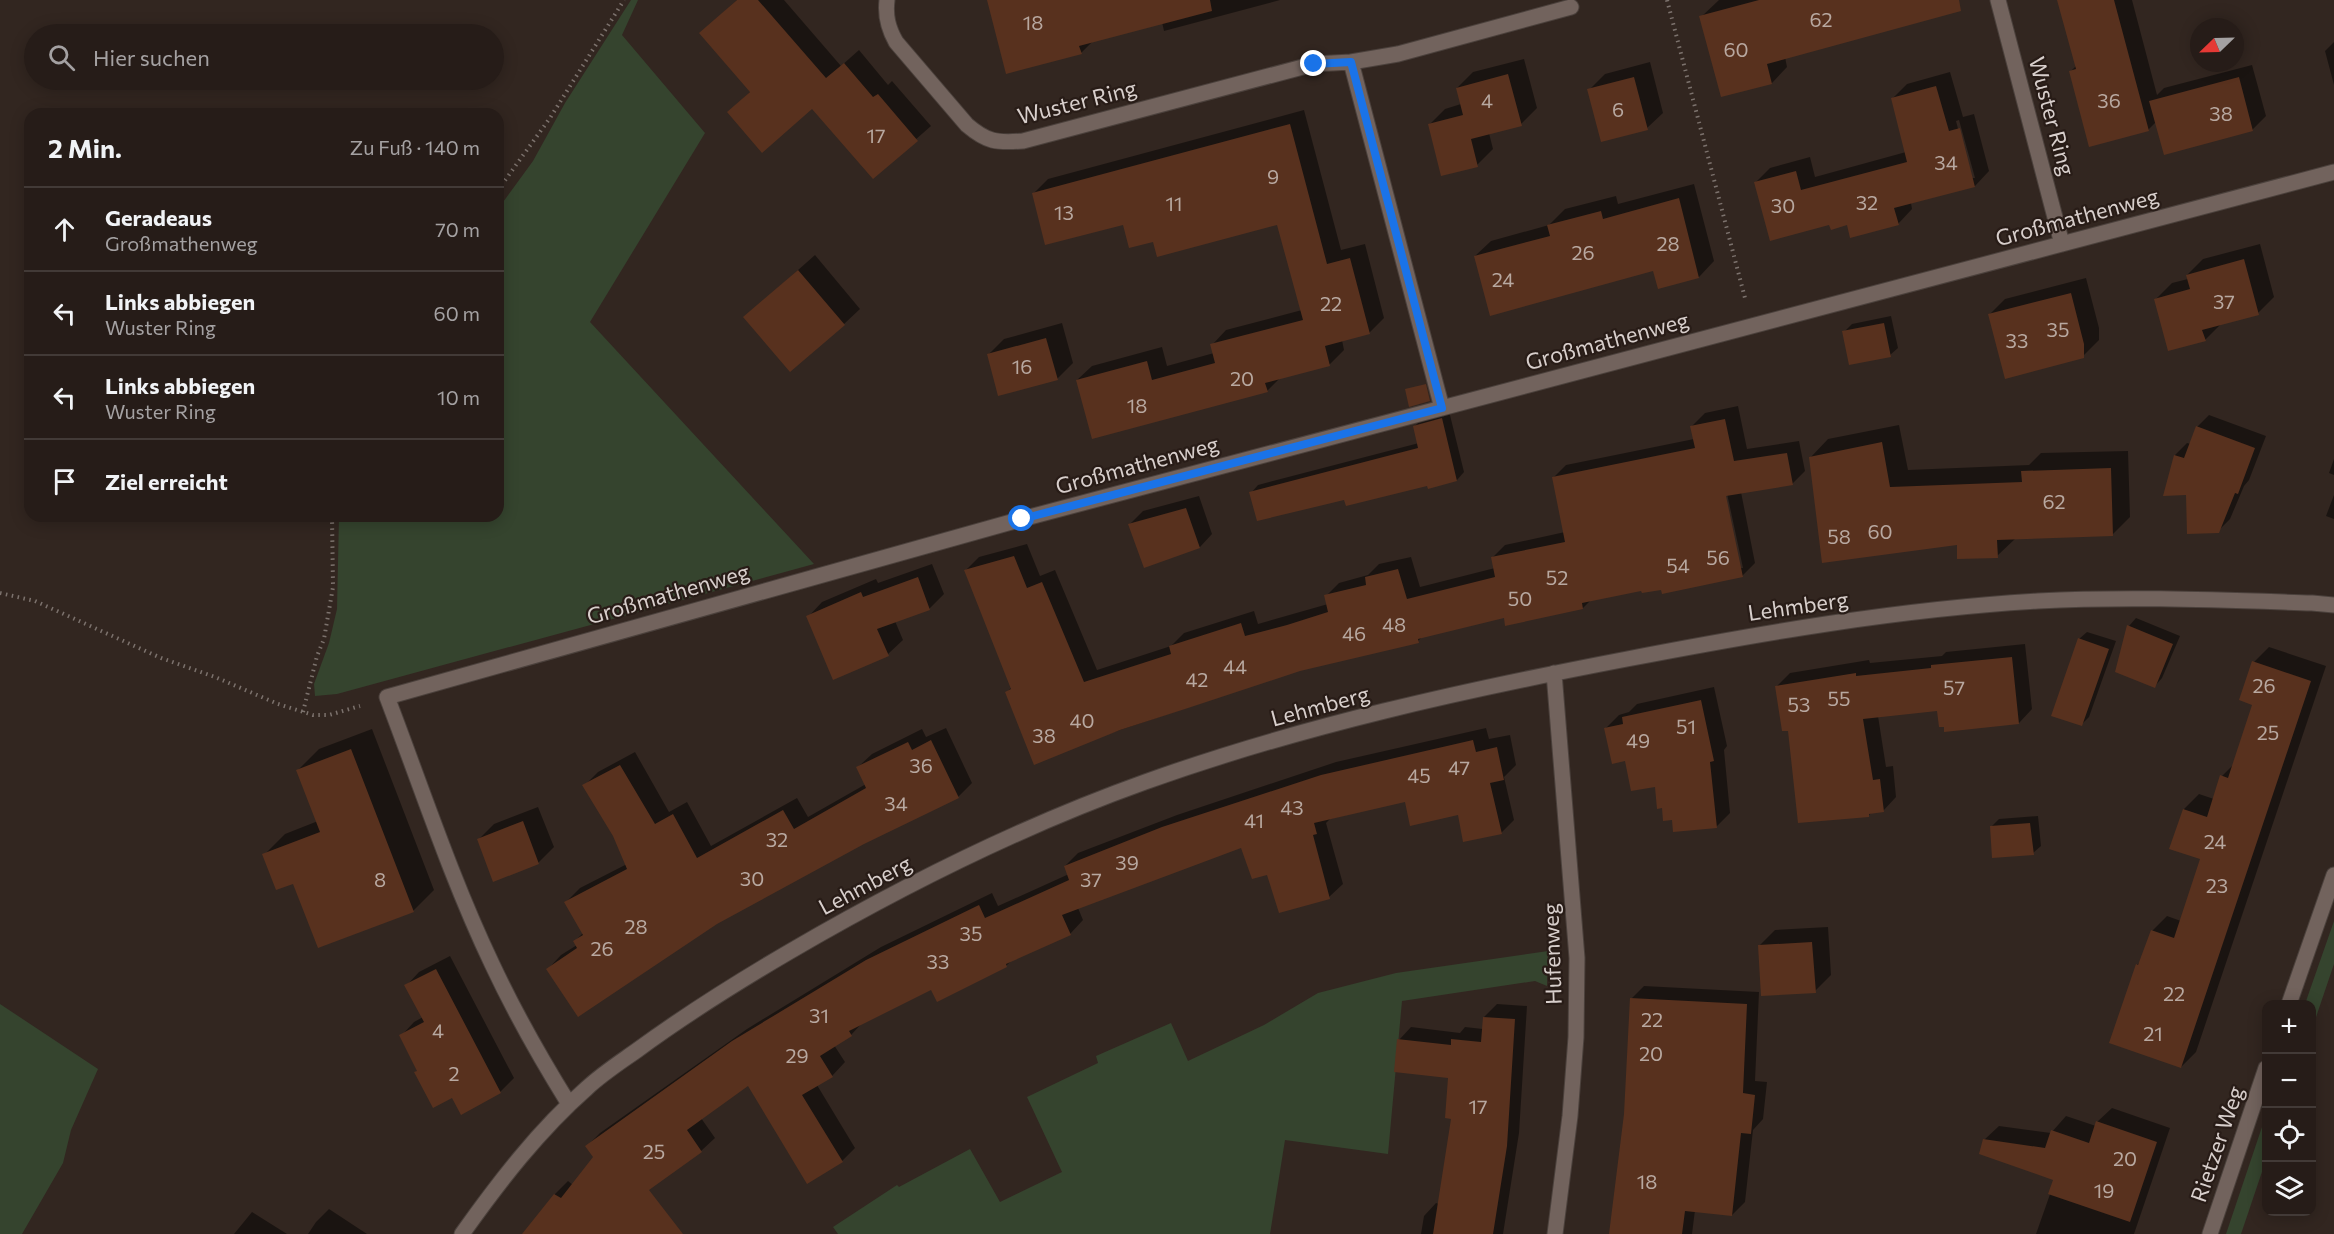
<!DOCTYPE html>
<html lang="de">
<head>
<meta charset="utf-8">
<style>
	:root { --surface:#261c18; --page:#2e2521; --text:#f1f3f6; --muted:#a4a1a2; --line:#423a37 }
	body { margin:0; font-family:Commissioner,sans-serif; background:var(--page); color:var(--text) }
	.controls { position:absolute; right:18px; bottom:18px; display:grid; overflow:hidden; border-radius:12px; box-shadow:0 3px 15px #0003 }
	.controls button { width:54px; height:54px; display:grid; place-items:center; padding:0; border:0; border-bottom:2px solid var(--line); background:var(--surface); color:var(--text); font:30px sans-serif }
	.compass { position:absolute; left:2190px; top:18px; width:54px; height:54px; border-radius:50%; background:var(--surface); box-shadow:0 3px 15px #0003; rotate:247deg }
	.stop { position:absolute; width:18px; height:18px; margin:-14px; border:4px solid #1a73e8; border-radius:50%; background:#fff }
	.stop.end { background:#1a73e8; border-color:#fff; box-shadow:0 2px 6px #0008 }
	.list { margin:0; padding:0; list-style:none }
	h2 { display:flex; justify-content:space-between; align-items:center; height:78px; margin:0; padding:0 24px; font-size:26px }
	h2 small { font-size:20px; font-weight:400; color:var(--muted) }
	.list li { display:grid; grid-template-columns:39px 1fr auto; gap:18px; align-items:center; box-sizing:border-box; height:84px; padding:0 24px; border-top:2px solid var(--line) }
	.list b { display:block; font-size:22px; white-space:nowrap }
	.list p { margin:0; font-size:20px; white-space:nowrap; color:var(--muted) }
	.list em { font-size:20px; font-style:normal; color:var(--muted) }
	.icon { flex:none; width:33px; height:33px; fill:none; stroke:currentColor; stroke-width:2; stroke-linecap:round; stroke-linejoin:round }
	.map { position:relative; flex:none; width:2334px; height:1234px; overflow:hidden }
	.search { position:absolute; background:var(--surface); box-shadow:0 3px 15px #0003; left:24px; top:24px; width:480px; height:66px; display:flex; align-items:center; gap:15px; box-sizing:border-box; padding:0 21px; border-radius:33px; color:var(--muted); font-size:22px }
	.panel { position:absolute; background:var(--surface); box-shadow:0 3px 15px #0003; left:24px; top:108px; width:480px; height:414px; border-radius:18px }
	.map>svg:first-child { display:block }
	.green { fill:#35442e }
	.shadow { fill:#0007; fill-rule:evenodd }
	.building { fill:#58311e }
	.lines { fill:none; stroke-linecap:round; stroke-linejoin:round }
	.street-casing { stroke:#4b413c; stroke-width:17 }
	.path { stroke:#7c726d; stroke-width:4; stroke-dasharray:1.5 4.5; stroke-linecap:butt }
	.street { stroke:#72635d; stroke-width:15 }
	.route { stroke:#1a73e8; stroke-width:8 }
	.labels { text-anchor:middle; stroke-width:4.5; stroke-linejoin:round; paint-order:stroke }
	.number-label { font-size:20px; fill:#b8a8a0 }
	.street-label { font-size:22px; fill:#d8cfcc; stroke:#281c17 }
</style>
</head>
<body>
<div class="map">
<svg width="2334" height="1234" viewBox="0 0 2334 1234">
	<rect width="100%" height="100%" fill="#322620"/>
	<path class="green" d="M631,0H638L622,35L705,133L590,322L814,564L337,694L315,696L314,684L329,643L337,609L339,516H498V209L533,161L565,103Z
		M2334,921V964L2312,1029V1004H2305Z
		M1548,951L1547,986L1535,981L1402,1001L1388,1154L1285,1140L1270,1234H838L833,1227L897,1185L899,1187L970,1149L1000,1202L1062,1172L1027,1097L1098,1063L1096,1056L1171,1023L1188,1061L1264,1025L1318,993L1396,973Z
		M0,1004L98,1069L71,1130L63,1163L22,1234H0Z
		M2266,1115V1160L2241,1234H2226Z"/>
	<path class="shadow" d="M737,0H784L841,66L859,50L888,85L892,81L931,126L873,177L812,107L729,112L751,91L701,33Z
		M988,0H1280L1164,31L1162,22L1094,40L1081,53Z
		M1719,0H1953L1785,57L1787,67L1772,83L1722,96L1701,17Z
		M2058,0H2132L2157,95L2164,88L2252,65L2266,116L2252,130L2156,122L2148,130L2071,71L2076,66Z
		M2334,42V85L2325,51Z
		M1524,59L1537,108L1521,124L1489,133L1493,149L1477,165L1430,124L1445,109L1461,104L1457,88L1473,72Z
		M1650,62L1663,113L1647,128L1589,90L1605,74Z
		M1950,72L1963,117L1974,114L1989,171L1975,186L1911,203L1912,209L1898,224L1831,223L1756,182L1770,168L1810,157L1815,177L1906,152L1893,98L1907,84ZM1959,120L1975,178H1971L1956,121Z
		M1304,110L1341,250L1365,244L1384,318L1369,333L1342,340L1344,350L1330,364L1281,377L1267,391L1077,380L1092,366L1162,347L1167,366L1214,353L1212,345L1226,330L1302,310L1279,223L1154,240L1124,223L1033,194L1048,179Z
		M1694,184L1714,261L1699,277L1654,269L1475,256L1491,241L1549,225L1565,209L1616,196L1618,204Z
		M2260,244L2274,297L2258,313L2221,324L2205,340L2156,299L2172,283L2188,279L2187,275L2203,259Z
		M815,255L860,309L844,324L745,317Z
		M2086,278L2099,328V340L2083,356L1989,315L2005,299Z
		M1891,316L1898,348L1890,355L1844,332L1852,324Z
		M1062,323L1073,363L1057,379L988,355L1004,339Z
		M1738,406L1747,449L1799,441L1805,471L1792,484L1741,492L1755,563L1742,576L1642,589L1591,600L1583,608L1505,616L1423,636L1418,641L1300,670L1099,737L1007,692L1012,687L966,570L979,557L1027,544L1040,576L1055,570L1097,670L1171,646L1184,633L1254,611L1258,624L1328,604L1326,596L1339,583L1368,575L1379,564L1411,557L1420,587L1495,568L1492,558L1505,545L1565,532L1553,478L1566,465L1694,439L1692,426L1705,413ZM1723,489H1726L1743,568H1740Z
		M1449,411L1464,472L1457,480L1429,487L1428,484L1345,498L1251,493L1258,485L1419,443L1415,426L1423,418Z
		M2209,415L2266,436L2249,480L2244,486L2230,519L2218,531L2187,493L2175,455L2187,443L2191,444L2197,427Z
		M1899,425L1908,470L2029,465L2041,453L2128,451L2130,517L2112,535L2016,538L1997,556L1958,543L1810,458L1828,439Z
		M2334,459V475L2329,473Z
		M2334,495V519L2326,516Z
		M1199,496L1212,534L1200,547L1145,566L1130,524L1143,511Z
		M932,564L944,594L929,609L895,621L903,640L888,654L808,617L822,602L876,579L878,583Z
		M2136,618L2180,636L2162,678L2155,686L2117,671L2129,626Z
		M2087,632L2116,641L2089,717L2081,725L2079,639Z
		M2025,644L2032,709L2019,723L1938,709L1878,716L1886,767L1893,766L1896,797L1883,811L1872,812L1868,816L1789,729L1777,686L1790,673L1869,660L1870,663L1942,656L1946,652Z
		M2269,647L2326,666L2196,1052L2181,1067L2137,965L2141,961L2152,931L2167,916L2181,921L2202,858L2171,848L2184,809L2199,794L2214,799L2222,776L2234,764L2253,704L2254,662Z
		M1714,687L1727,746L1724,750L1730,813L1716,827L1673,819L1664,807L1656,785L1626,759L1606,728L1619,715L1629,712L1637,704Z
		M946,728L972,783L958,797L548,969L561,955L577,945L575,941L583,933L566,902L580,888L627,864L614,835L584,786L598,772L635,752L669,812L687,802L711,846L797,798L808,817L866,784L858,767L872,754L922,729L926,737Z
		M1486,728L1489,739L1510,735L1516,765L1504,777L1514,820L1501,833L1459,813L1406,800L1330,819L1326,823L1343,884L1329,897L1268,873L1242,846L1078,908L1083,920L1070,934L1014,958L1006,966L932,988L864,1021L851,1035L834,1045L845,1062L832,1076L817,1085L855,1148L842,1161L749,1084L701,1118L715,1138L701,1151L636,1198L608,1234H525L555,1194L568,1181L573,1185L595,1157L587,1146L600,1133L747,1029L881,947L992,893L998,906L1069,874L1065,866L1078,853L1177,815L1336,762Z
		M372,729L434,890L413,911L294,882L264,855L285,834L318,821L298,770L319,749Z
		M538,807L554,847L538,863L479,839L494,824Z
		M2038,816L2041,846L2033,853L1991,827L1999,819Z
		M1828,927L1831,975L1815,991L1759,946L1775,930Z
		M450,956L514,1078L500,1092L462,1113L453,1096L419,1070L401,1036L414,1022L423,1017L406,986L419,972Z
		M1644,986L1759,992L1755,1081L1767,1082L1763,1119L1753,1130L1745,1202L1732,1215L1695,1210L1692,1234H1610L1625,1114L1631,999Z
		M1497,1004L1527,1006L1519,1133L1503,1234H1421L1424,1216L1436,1203L1439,1204L1453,1117L1449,1077L1399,1040L1411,1027L1460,1033L1465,1027L1483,1029L1484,1017Z
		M2112,1108L2170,1128L2134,1234H2036L2055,1180L1984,1140L1999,1126L2051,1133L2066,1116L2096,1126L2097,1122Z
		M329,1209L367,1234H308L316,1222Z
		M252,1212L287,1234H234Z"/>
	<path class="building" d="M737,0H758L826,78L844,63L873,97L878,94L918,141L873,179L812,109L762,153L727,112L750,92L699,33Z
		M987,0H1210L1212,11L1079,46L1082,54L1006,74Z
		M1759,0H1959L1961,11L1767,64L1772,84L1721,97L1699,16Z
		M2057,0H2114L2149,131L2089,147L2069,71L2076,69Z
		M1508,74L1522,126L1471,139L1478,167L1441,176L1428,124L1463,115L1456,88Z
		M1634,77L1648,130L1601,142L1587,89Z
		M2239,77L2253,131L2164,155L2149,101Z
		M1936,86L1949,131L1960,128L1975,187L1894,208L1899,225L1850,238L1847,225L1831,230L1829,225L1770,241L1754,182L1796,171L1801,190L1907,162L1891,98Z
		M1290,124L1327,264L1350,258L1370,334L1325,346L1330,366L1265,383L1268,392L1092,439L1076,380L1147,361L1152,380L1215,363L1210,344L1303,320L1277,225L1157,257L1153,242L1129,248L1123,225L1045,245L1032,193Z
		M1679,198L1699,278L1658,289L1653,271L1490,316L1474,256L1550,236L1547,225L1601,211L1603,219Z
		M2244,259L2259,315L2202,330L2206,341L2168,351L2154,299L2190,289L2186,275Z
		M798,270L845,325L790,372L743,317Z
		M2071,293L2084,344V358L2005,379L1988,314Z
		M1884,323L1891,357L1849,365L1842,331Z
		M1046,338L1058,380L998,396L987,354Z
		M1426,384L1430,401L1409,407L1405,389Z
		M1442,418L1457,481L1428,489L1427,486L1346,506L1344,500L1257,521L1249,492L1418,448L1413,426Z
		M1725,419L1734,461L1787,453L1793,485L1726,496L1743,577L1662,594L1661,590L1642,593L1641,591L1582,603L1583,609L1505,626L1504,618L1418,639L1419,643L1300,671L1185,709L1120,730L1034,765L1005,692L1011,689L964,570L1014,556L1027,588L1042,582L1084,682L1171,654L1169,646L1241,623L1245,636L1287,625L1328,612L1324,595L1366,585L1365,577L1398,569L1407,599L1495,577L1491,557L1565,542L1552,477L1695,448L1690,426Z
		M2196,426L2255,448L2238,494L2235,493L2219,533L2187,534L2186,495L2163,496L2174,455L2184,458Z
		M1882,442L1890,487L2022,482L2021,471L2111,468L2113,536L1997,540L1998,558L1957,559V545L1822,563L1809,457Z
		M1186,508L1200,548L1144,568L1128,524Z
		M918,577L930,610L877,629L889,656L833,680L806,616L861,592L863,597Z
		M2127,625L2173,644L2155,688L2115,672Z
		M2078,638L2109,649L2082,726L2051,716Z
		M2012,657L2019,724L1944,732V727H1939L1937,711L1863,719L1873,780L1880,779L1884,812L1869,814V817L1798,823L1788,731H1782L1775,686L1856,673V676L1931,668V665Z
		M2252,661L2311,681L2181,1068L2109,1043L2136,964L2138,965L2151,930L2174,938L2200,859L2169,849L2183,809L2207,817L2220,775L2228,778L2252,705L2239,700Z
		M1701,700L1714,761L1710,762L1717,828L1673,832L1672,820L1663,821L1662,808L1657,809L1655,787L1631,791L1625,761L1612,764L1604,728L1623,724L1622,717Z
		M931,740L959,798L864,844L717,924L578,1017L546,969L577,948L573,941L583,935L564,902L627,869L613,836L582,785L620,765L655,824L673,814L697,858L783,810L794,829L866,788L856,767L908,742L912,750Z
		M1473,740L1476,752L1497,747L1504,780L1490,783L1502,834L1463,842L1458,815L1410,826L1405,802L1314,823L1317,834L1313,835L1330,899L1279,913L1267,875L1252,879L1241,848L1062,915L1071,935L1006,964L1007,967L937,1002L931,990L849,1031L852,1036L820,1056L833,1077L802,1095L843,1162L807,1184L748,1086L687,1130L702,1152L649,1190L683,1234H522L554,1194L561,1198L593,1157L585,1146L732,1041L866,960L979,905L985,918L1069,880L1064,866L1162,827L1321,775Z
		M351,749L414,912L318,948L293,884L276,890L262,854L320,832L296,770Z
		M523,821L539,864L493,882L477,839Z
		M2030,823L2034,855L1992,858L1990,826Z
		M1812,942L1816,993L1761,996L1758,945Z
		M436,969L501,1093L461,1115L452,1098L433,1108L414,1072L417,1071L399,1035L424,1022L404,985Z
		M1630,998L1747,1004L1743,1093L1755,1095L1751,1134L1741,1133L1732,1216L1685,1211L1682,1234H1609L1624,1114Z
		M1483,1017L1515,1019L1507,1146L1493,1234H1433L1451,1119L1445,1118L1448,1078L1394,1072L1397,1039L1451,1045V1039L1481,1042Z
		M2096,1121L2157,1142L2130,1222L2048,1194L2053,1180L1979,1154L1983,1139L2045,1148L2051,1130L2089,1143Z"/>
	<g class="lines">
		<g class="street-casing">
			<path id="street" d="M887,0C885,16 888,28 896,42L967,125C987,142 996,143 1023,141L1314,64L1351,62L1442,408
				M1998,0L2062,244
				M1351,62L1398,54L1571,7
				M1554,673L1577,958L1576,1037L1570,1116L1555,1234
				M2289,1004L2334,875
				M569,1104C541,1059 515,1013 492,964C451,878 421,786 387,697L1022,519L2334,172
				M462,1234C499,1182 539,1130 587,1088C602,1074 619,1063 636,1051C685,1015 736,983 789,952C902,886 1022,826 1145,782C1301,726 1465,690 1627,659C1762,633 1900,609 2038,601C2129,596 2220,600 2312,603L2334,605
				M2210,1234L2266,1068"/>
		</g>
		<path class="path" d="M1667,0L1745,298
			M498,190L550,118L624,0
			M0,593L35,601L161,658L215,677L278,704L313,715H329L360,706
			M303,712L317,656L324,639L333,587L332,516"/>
		<use href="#street" class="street"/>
	</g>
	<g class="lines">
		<path class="route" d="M1022,519L1442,408L1351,62L1314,64"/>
	</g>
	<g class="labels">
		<g class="number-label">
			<text x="1821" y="27">62</text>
			<text x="1033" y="30">18</text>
			<text x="1736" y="57">60</text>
			<text x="1487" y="108">4</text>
			<text x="2109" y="108">36</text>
			<text x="1618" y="117">6</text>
			<text x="2221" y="121">38</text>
			<text x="876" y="143">17</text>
			<text x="1946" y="170">34</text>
			<text x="1273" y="184">9</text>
			<text x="1867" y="210">32</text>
			<text x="1174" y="211">11</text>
			<text x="1783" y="213">30</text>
			<text x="1064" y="220">13</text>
			<text x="1668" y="251">28</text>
			<text x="1583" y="260">26</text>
			<text x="1503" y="287">24</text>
			<text x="2224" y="309">37</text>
			<text x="1331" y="311">22</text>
			<text x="2058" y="337">35</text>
			<text x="2017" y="348">33</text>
			<text x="1022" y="374">16</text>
			<text x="1242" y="386">20</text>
			<text x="1137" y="413">18</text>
			<text x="2054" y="509">62</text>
			<text x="1880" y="539">60</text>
			<text x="1839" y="544">58</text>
			<text x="1718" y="565">56</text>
			<text x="1678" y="573">54</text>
			<text x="1557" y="585">52</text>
			<text x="1520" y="606">50</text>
			<text x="1394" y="632">48</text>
			<text x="1354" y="641">46</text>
			<text x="1235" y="674">44</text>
			<text x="1197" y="687">42</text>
			<text x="2264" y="693">26</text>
			<text x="1954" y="695">57</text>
			<text x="1839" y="706">55</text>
			<text x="1799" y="712">53</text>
			<text x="1082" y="728">40</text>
			<text x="1686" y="734">51</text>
			<text x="2268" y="740">25</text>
			<text x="1044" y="743">38</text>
			<text x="1638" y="748">49</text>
			<text x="921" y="773">36</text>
			<text x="1459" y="775">47</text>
			<text x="1419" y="783">45</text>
			<text x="896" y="811">34</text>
			<text x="1292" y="815">43</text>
			<text x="1254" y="828">41</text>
			<text x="777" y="847">32</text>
			<text x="2215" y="849">24</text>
			<text x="1127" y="870">39</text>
			<text x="752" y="886">30</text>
			<text x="380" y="887">8</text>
			<text x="1091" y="887">37</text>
			<text x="2217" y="893">23</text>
			<text x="636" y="934">28</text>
			<text x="971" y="941">35</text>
			<text x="602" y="956">26</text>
			<text x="938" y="969">33</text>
			<text x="2174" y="1001">22</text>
			<text x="819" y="1023">31</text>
			<text x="1652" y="1027">22</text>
			<text x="438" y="1038">4</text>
			<text x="2153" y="1041">21</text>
			<text x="1651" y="1061">20</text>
			<text x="797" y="1063">29</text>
			<text x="454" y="1081">2</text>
			<text x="1478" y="1114">17</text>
			<text x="654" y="1159">25</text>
			<text x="2125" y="1166">20</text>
			<text x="1647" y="1189">18</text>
			<text x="2104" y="1198">19</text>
		</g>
		<g class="street-label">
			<text transform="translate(1077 102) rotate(-14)" y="8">Wuster Ring</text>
			<text transform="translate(2052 116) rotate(75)" y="8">Wuster Ring</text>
			<text transform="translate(2077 217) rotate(-15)" y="8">Großmathenweg</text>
			<text transform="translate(1607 341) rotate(-15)" y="8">Großmathenweg</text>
			<text transform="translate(1137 465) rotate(-15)" y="8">Großmathenweg</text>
			<text transform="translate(668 594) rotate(-16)" y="8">Großmathenweg</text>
			<text transform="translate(1798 606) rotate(-8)" y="8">Lehmberg</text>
			<text transform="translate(1320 706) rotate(-15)" y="8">Lehmberg</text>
			<text transform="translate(865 885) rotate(-28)" y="8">Lehmberg</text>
			<text transform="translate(1552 954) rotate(-92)" y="8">Hufenweg</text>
			<text transform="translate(2217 1144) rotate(-71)" y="8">Rietzer Weg</text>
		</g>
	</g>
</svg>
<div class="controls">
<button>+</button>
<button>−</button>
<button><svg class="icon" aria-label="locate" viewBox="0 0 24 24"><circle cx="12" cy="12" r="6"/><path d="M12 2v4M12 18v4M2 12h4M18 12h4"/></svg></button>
<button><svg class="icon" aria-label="layers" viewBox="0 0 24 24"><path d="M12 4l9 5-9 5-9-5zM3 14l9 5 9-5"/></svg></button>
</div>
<svg class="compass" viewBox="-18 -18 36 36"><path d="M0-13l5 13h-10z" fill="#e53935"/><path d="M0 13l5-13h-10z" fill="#a4a1a2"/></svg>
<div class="stop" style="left:1022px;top:519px"></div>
<div class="stop end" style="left:1314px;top:64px"></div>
<div class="search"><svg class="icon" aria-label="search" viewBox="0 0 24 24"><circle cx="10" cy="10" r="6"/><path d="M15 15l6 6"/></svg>Hier suchen</div>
<section class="panel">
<h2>2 Min.<small>Zu Fuß · 140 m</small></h2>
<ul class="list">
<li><svg class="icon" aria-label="ahead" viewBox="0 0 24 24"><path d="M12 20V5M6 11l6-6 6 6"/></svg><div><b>Geradeaus</b><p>Großmathenweg</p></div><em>70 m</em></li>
<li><svg class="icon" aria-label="left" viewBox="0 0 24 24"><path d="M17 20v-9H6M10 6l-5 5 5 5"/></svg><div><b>Links abbiegen</b><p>Wuster Ring</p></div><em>60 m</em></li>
<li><svg class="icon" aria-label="left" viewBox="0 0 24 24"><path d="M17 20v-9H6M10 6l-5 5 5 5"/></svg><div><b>Links abbiegen</b><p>Wuster Ring</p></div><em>10 m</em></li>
<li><svg class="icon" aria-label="arrive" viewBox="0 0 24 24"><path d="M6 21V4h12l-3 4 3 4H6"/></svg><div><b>Ziel erreicht</b></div></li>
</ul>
</section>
</div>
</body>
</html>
